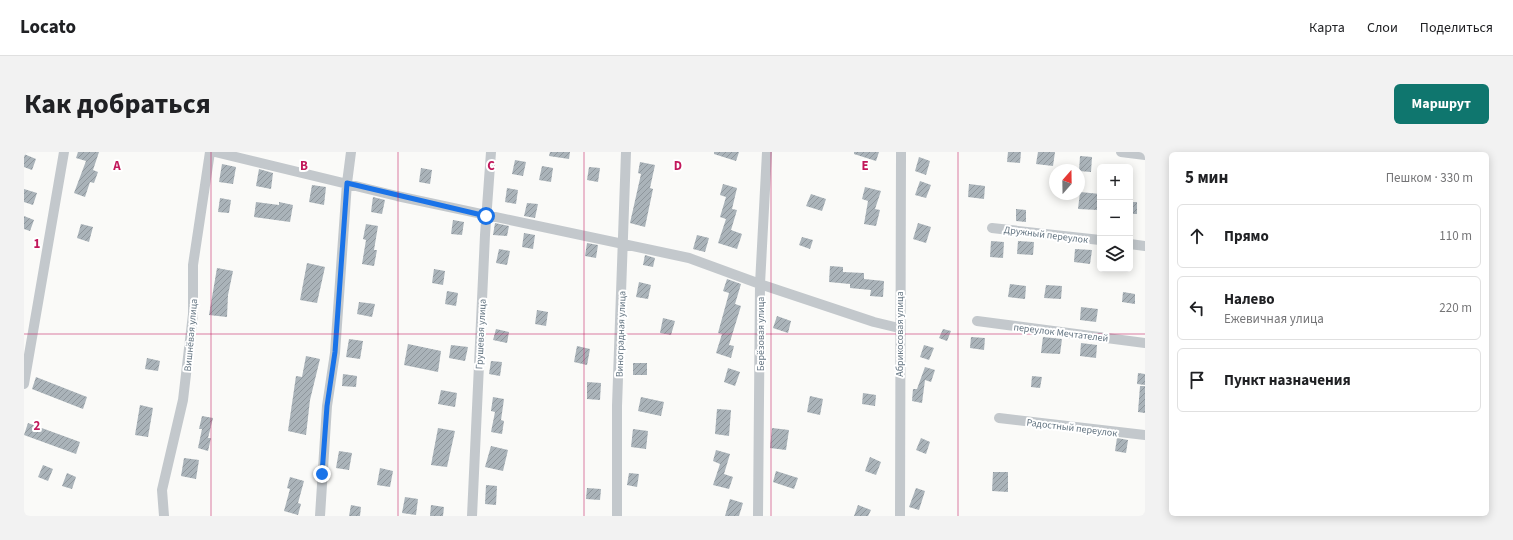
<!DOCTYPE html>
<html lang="ru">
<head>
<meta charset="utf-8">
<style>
	:root { --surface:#fff; --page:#f2f2f2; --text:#202124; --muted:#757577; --line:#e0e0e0; --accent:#0f766e }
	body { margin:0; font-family:"Source Sans 3",sans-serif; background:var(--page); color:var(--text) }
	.controls { position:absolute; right:12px; top:12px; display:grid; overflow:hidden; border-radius:6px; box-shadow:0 2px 10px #0003 }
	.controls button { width:36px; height:36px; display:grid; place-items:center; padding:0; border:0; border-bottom:1px solid var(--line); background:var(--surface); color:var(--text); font:20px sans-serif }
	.compass { position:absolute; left:1025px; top:12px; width:36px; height:36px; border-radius:50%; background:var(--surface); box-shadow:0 2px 10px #0003; rotate:20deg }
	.stop { position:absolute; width:12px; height:12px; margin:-9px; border:3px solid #1a73e8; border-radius:50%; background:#fff }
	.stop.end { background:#1a73e8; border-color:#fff; box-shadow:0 1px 4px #0008 }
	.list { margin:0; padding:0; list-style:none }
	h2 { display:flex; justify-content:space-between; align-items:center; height:52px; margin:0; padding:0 16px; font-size:17px }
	h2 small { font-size:13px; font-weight:400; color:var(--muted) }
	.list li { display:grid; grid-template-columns:26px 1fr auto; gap:12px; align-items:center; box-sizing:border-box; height:64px; margin:0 8px 8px; padding:0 8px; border:1px solid var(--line); border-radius:6px }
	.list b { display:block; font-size:15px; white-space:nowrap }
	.list p { margin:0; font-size:13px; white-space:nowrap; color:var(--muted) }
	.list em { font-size:13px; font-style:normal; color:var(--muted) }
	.icon { flex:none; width:22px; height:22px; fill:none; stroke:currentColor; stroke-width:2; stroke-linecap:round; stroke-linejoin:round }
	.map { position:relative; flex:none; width:1121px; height:364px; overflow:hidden; border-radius:6px }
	header { display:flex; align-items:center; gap:24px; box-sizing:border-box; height:56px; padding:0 20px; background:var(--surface); border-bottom:1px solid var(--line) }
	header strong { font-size:19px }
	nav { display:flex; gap:22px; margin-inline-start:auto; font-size:14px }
	.intro { display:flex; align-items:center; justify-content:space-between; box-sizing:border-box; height:96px; padding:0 24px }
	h1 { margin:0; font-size:28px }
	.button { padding:10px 18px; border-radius:6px; background:var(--accent); color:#fff; font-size:14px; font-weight:700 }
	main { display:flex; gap:24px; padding:0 24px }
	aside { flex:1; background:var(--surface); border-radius:6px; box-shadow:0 2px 10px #0003 }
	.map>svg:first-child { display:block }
	.building { fill:url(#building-hatch) }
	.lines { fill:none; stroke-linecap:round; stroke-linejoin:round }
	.minor { stroke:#c3c8cc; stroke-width:10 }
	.route { stroke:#1a73e8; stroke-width:5 }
	.grid { fill:none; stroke:#c2185b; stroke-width:1; stroke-opacity:0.55 }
	.labels { text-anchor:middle; stroke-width:4; stroke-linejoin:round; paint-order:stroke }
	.street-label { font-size:10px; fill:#657683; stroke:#fff }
	.grid-label { font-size:13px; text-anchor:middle; font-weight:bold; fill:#c2185b; stroke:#fff; stroke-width:4; stroke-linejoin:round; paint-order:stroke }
</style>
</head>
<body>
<header>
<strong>Locato</strong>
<nav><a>Карта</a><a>Слои</a><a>Поделиться</a></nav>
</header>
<div class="intro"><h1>Как добраться</h1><a class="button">Маршрут</a></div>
<main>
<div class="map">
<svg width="1121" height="364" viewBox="0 0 1121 364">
	<defs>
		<pattern id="building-hatch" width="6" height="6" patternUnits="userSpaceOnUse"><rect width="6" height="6" fill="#aab3b9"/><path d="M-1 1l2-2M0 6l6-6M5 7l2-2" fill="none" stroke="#8e969c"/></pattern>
	</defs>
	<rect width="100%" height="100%" fill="#fafaf8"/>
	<path class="building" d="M54,0H75L69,18L74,20L70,31L66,30L61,45L50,41L62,9L52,6Z
		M526,0H546L545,7L525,4Z
		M690,0H715L712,9L690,2Z
		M830,0H855L852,9L830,2Z
		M984,0H997L996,11L983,10Z
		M1014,0H1031L1029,14L1012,12Z
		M0,2L12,7L8,18L0,15Z
		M1056,4L1068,5L1067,20L1055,19Z
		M895,5L906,9L902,23L891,19Z
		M491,8L502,10L499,24L488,22Z
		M616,10L631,13L626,36L629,37L621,75L606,71L617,22L614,21Z
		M198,12L212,15L209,32L195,30Z
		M518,14L529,16L527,30L515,28Z
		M565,15L576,16L574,30L563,28Z
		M397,16L408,18L406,32L395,30Z
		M235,17L249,21L247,37L232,34Z
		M896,29L907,33L902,46L891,43Z
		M699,32L713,36L708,57L713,58L707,78L718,82L713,97L694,91L702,67L696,65L702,45L696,43Z
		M945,32L961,34L960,47L944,45Z
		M288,33L302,35L300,53L285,50Z
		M841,35L857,39L851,57L856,58L852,74L840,72L844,49L838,47Z
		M483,36L494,38L492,52L481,50Z
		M0,37L13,41L9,53L0,50Z
		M1056,40L1076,42L1074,58L1054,57Z
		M787,42L802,47L798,59L782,54Z
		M349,45L361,48L358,62L347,60Z
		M196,46L207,48L205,61L194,60Z
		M232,50L255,53V50L269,53L266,70L230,65Z
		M1106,50H1113V62H1106Z
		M503,51L514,52L511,66L500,64Z
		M992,57L1002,58V70L992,69Z
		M0,64L10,68L6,79L0,77Z
		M429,68L440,70L438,83L427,82Z
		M471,71L485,74L483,84L469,83Z
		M894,71L907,75L902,91L889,87Z
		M57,72L69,75L65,90L53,86Z
		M342,72L354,74L350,98H353L350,114L338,112L342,88L339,87Z
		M500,81L511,83L509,97L498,95Z
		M673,83L685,86L681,100L669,97Z
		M778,85L789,88L786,97L775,93Z
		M967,89L980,90L979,106L966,105Z
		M994,89L1010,90L1009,103L993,102Z
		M563,91L574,93L572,106L561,104Z
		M475,97L486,99L483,113L472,111Z
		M1051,97L1068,98L1066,112L1050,110Z
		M621,103L631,106L629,115L619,113Z
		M283,111L301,115L293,151L276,148Z
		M806,114L819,115V120L840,121V127L860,129L859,145L846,144L847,138L826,136V132L805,130Z
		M193,116L209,119L204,143L203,165L185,163Z
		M410,117L421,119L419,133L408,131Z
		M703,127L717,132L711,152L717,154L705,193L710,194L707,206L692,201L698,182L694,181L705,141L699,139Z
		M615,130L627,133L624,147L612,145Z
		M986,132L1002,134L1001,147L984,145Z
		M1022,133L1038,134L1037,147L1020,146Z
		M423,139L434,141L432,154L421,152Z
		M1099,140L1111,142V152L1098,150Z
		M335,150L351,152L348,165L333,162Z
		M1057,155L1074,157L1072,170L1056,168Z
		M513,158L524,160L522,174L511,172Z
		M753,164L767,169L764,181L749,176Z
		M639,166L651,169L647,183L636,181Z
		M472,177L485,180L483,191L469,188Z
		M919,177L927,179L923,189L915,186Z
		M947,185L961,186L960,198L946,196Z
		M1019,185L1038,187L1036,202L1017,201Z
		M325,187L339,189L336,207L322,205Z
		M1057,191L1073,193L1072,206L1056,204Z
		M384,192L417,199L414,220L380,213Z
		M427,193L444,195L441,209L425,206Z
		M900,193L910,196L905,208L896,205Z
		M553,194L566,197L563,213L550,210Z
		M282,204L296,207L286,248L282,283L264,279L272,224L278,225Z
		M123,206L136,209L134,219L121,217Z
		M467,209L478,210L476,224L465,222Z
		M609,211H623V223H609Z
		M901,215L911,218L907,230L901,228L898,251L888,249L889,237H893Z
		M704,216L716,220L711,234L700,230Z
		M1114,221L1121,222V233L1113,232Z
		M319,222L333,224L332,235L318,234Z
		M1008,224L1018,225L1016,236L1007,235Z
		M12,225L63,245L59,257L8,237Z
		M563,230L577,231L576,248L563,247Z
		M1116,234H1121V261L1114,260Z
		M417,238L433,241L431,255L414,252Z
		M839,241L852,243L851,254L838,252Z
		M786,244L799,247L796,263L783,260Z
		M469,245L480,247L477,268L480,269L478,282L467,280L471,260L467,259Z
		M617,245L640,250L637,264L614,259Z
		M116,253L129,256L124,285L111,283Z
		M693,257L707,258L705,284L691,282Z
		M178,264L189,266L184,286H187L184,299L174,296L178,277H175Z
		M4,271L56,290L52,302L0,283Z
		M414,276L431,279L423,315L407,313Z
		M748,276L765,278L762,298L746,296Z
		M609,277L624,279L622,297L607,295Z
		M897,286L906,290L902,302L892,298Z
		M1093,286L1104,288L1102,301L1091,299Z
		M467,294L484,298L479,319L461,315Z
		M692,298L706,302L700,322L709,325L705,337L689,333L696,312L689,309Z
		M315,299L328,301L325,318L312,316Z
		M846,305L857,310L852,323L841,319Z
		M160,306L175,308L172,327L157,324Z
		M19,313L29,317L24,329L14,325Z
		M356,316L369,319L366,335L353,333Z
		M752,319L774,326L770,337L749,330Z
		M969,320H984V340L968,339Z
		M43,321L52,325L48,337L38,334Z
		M605,321L615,322L613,335L603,333Z
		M266,325L280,329L274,351L277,352L274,363L260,359L266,337L263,336Z
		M462,333L473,334L472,353L461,352Z
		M563,336L577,337L576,348L562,347Z
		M892,336L901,339L895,358L885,355Z
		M381,345L394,347L392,363L378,361Z
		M706,347L719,351L715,364H701Z
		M327,353L337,355L336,364H325Z
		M407,353L420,355L419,364H406Z
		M834,353L847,358L844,364H830Z"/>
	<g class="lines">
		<path class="minor" d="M191,0L373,44L665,106L736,132L850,170L875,176
			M1097,0L1121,3
			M968,76L1076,88
			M1106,92L1121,94
			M953,169L1121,191
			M0,232L40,0
			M975,266L1121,283
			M140,364L138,338L159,248L169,162V113L186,0
			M296,364L303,254L311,201L323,31L327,0
			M448,364L461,83L467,0
			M593,364V254L602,0
			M734,364L736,132L743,0
			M876,364L877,0"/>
	</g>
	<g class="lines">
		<path class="route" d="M298,322L303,254L311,200L323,31L462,64"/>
	</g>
	<path class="grid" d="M187,0V364M374,0V364M560,0V364M747,0V364M934,0V364M0,182H1121"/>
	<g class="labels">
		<g class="street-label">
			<text transform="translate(1022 82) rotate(7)" y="4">Дружный переулок</text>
			<text transform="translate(1037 180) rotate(7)" y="4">переулок Мечтателей</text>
			<text transform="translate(456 182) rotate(-87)" y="4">Грушевая улица</text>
			<text transform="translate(596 182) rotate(-88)" y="4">Виноградная улица</text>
			<text transform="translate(736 182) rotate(-90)" y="4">Берёзовая улица</text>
			<text transform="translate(875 182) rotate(-90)" y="4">Абрикосовая улица</text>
			<text transform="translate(166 183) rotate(-85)" y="4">Вишнёвая улица</text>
			<text transform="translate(1048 275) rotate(7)" y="4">Радостный переулок</text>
		</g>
	</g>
	<g class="grid-label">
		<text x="93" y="18">A</text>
		<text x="280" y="18">B</text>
		<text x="467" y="18">C</text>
		<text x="654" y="18">D</text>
		<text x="841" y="18">E</text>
		<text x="13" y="96">1</text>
		<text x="13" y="278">2</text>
	</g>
</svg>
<div class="controls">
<button>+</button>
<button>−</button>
<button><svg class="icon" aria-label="layers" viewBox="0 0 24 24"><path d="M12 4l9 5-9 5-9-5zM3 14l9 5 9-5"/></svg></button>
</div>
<svg class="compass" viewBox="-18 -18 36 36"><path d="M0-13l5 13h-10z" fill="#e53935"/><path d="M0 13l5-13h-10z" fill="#757577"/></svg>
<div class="stop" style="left:462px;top:64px"></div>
<div class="stop end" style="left:298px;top:322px"></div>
</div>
<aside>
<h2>5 мин<small>Пешком · 330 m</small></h2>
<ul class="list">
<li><svg class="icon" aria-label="ahead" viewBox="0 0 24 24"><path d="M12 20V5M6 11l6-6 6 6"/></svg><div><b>Прямо</b></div><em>110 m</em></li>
<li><svg class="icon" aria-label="left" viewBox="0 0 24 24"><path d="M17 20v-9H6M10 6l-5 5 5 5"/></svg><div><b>Налево</b><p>Ежевичная улица</p></div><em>220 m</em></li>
<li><svg class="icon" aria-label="arrive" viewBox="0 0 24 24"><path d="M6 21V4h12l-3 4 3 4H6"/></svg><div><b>Пункт назначения</b></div></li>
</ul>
</aside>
</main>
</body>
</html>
